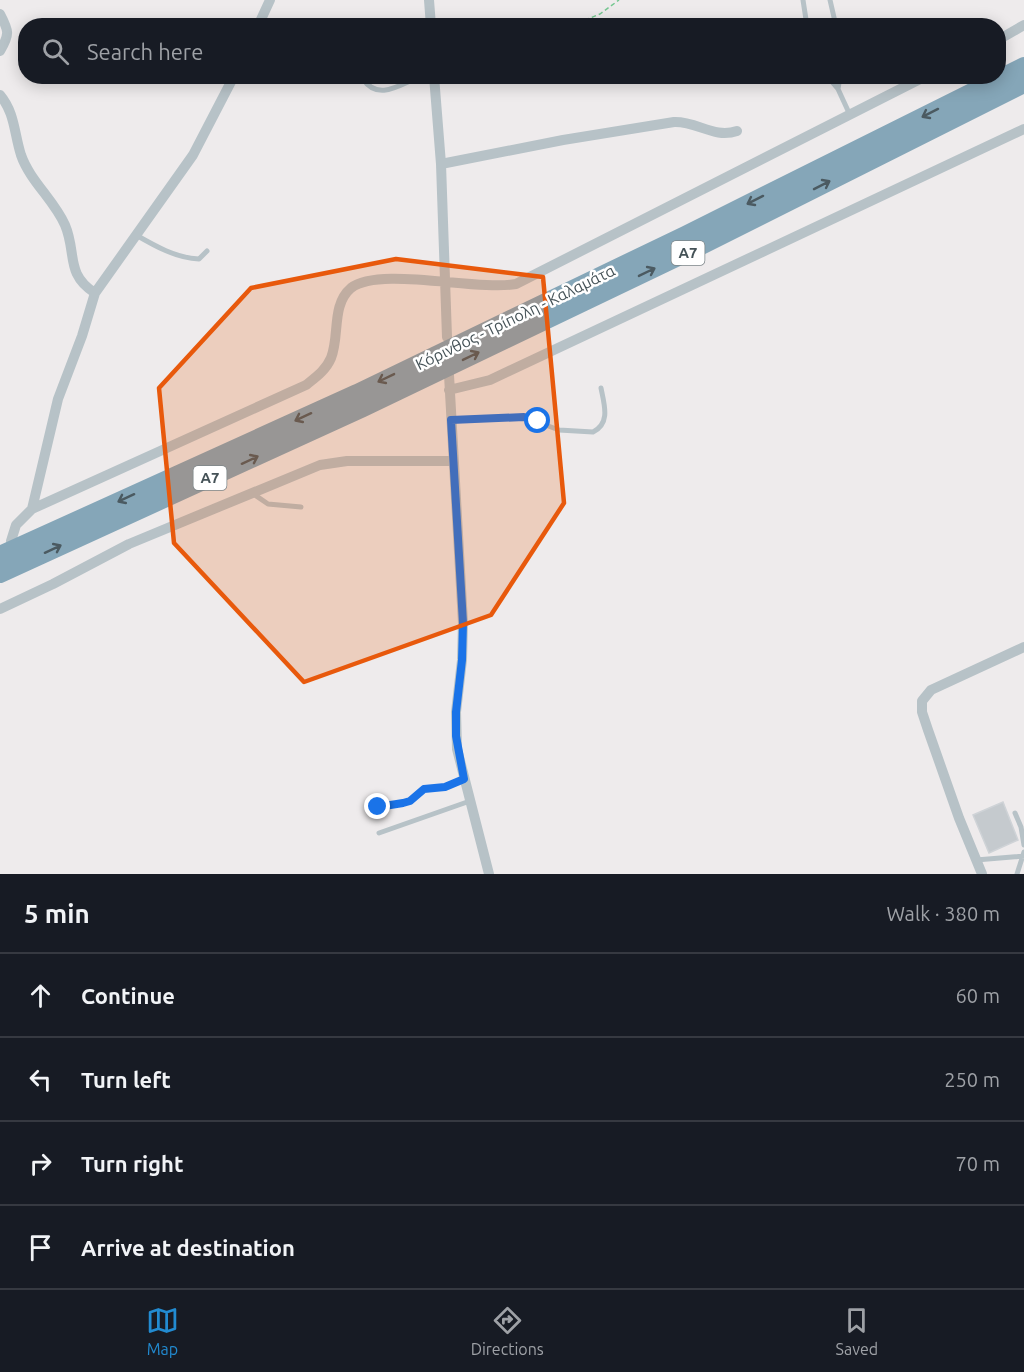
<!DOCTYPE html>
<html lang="en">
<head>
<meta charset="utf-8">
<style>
	:root { --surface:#171b24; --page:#242831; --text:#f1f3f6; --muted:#9ea1a6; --line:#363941; --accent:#228bd1 }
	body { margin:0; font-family:Ubuntu,sans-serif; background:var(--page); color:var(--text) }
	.stop { position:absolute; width:18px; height:18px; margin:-14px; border:4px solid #1a73e8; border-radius:50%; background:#fff }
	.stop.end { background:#1a73e8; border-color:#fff; box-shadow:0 2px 6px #0008 }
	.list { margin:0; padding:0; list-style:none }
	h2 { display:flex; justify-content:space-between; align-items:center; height:78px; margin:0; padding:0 24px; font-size:26px }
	h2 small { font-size:20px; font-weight:400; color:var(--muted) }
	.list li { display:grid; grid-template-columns:39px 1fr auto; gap:18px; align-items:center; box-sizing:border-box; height:84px; padding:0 24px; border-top:2px solid var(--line) }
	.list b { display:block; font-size:22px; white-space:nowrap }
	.list em { font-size:20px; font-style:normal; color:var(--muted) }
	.icon { flex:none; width:33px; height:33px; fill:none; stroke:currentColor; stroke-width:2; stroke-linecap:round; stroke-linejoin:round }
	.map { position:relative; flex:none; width:1024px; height:874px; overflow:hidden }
	.search { position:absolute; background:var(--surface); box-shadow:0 3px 15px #0003; left:18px; right:18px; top:18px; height:66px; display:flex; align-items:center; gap:15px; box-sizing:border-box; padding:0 21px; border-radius:24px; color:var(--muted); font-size:22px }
	.sheet { height:414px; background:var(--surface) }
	nav { display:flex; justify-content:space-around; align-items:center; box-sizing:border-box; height:84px; border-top:2px solid var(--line); background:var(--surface); font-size:16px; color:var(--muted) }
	nav a { display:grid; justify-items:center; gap:3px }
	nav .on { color:var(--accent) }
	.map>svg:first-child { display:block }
	.building { fill:#c5cace; stroke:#cfd3d7; stroke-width:1.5 }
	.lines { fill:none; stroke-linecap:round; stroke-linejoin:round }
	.path { stroke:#75c791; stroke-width:1.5; stroke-dasharray:4.5 3; stroke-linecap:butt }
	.lane { stroke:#b7c2c7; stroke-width:5 }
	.street { stroke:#b7c2c7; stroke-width:10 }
	.highway { stroke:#85a6b8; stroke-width:18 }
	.oneway { stroke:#4b5a61 }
	.route { stroke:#1a73e8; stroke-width:8 }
	.marked { fill:#e8590c; fill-opacity:0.2; stroke:#e8590c; stroke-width:4.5; stroke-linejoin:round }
	.labels { text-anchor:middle; stroke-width:5; stroke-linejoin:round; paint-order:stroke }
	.shield { fill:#fff; stroke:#7d8689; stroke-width:1.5 }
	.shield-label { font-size:15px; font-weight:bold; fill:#455257 }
	.street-label { font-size:16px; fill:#455257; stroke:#fff }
</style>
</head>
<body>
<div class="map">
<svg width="1024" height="874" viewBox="0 0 1024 874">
	<rect width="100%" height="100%" fill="#eeebec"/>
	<path class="building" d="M1003,802L1018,840L989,853L973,815Z"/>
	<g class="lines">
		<path class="path" d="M571,26L600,14L619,0"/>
		<path class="lane" d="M803,0L807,26
			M830,0L836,26
			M827,76L838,89L850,115
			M363,79C379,103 403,82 422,76
			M838,89L840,76
			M136,235C155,246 176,258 199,259L207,251
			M452,420L524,417L559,430L593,432C611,423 604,404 601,388
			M252,493L268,504L301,507
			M378,807L403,803L410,801L424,789L445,787L464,779
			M1015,813L1021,827L1024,845
			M379,833L470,801
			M976,860L1024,856
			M1017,874L1024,852"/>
		<path class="street" d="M429,0L431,26
			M0,14C9,31 10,34 0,51
			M258,26L270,0
			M998,40L1024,25
			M434,76L441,164L447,337
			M0,95C15,113 14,133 21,155C30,181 54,200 65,225C77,253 65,274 95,293
			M441,164L563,140L674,122C697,121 714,139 737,131
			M449,375L463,623L462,660L456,712L457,749L489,874
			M449,390L490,380L1024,129
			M32,509L306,385C316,377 326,370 331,358C340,336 331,305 351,288C379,266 476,291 516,284L926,76
			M11,541L16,525L32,509L58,399L82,336L95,293L193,155L234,76
			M0,609L53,584L129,544L320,465L347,461H453
			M982,874L959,818L928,730L922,712V701L931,690L1024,647"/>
		<path class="highway" d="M0,555L357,393L685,235L1024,66
			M0,574L363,408L693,250L1024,84"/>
	</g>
	<defs><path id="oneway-shaft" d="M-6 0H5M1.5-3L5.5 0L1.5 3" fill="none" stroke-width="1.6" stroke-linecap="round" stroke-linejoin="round" transform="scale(1.5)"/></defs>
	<g class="oneway">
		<use href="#oneway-shaft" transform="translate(930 113) rotate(153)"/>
		<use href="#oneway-shaft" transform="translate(822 185) rotate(-27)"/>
		<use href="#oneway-shaft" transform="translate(755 200) rotate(153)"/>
		<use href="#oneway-shaft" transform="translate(647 272) rotate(-26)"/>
		<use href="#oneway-shaft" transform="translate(471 356) rotate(-26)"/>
		<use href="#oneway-shaft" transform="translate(386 378) rotate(154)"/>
		<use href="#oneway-shaft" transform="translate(303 417) rotate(155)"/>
		<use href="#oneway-shaft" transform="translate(250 460) rotate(-25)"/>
		<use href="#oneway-shaft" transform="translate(126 498) rotate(155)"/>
		<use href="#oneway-shaft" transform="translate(53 549) rotate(-25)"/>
	</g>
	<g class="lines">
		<path class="route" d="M378,807L403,803L410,801L424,789L445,787L464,779L456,736V712L462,660L463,623L451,420L524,417L538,421"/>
	</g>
	<path class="marked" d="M396,259L543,277L564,503L491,615L304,682L174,543L159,388L251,288Z"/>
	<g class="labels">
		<g class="shield">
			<rect x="671.5" y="241" width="33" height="24" rx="4.5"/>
			<rect x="193.5" y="466" width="33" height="24" rx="4.5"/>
		</g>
		<g class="shield-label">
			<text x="688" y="258">Α7</text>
			<text x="210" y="483">Α7</text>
		</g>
		<g class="street-label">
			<text transform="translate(515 317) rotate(-26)" y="6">Κόρινθος - Τρίπολη - Καλαμάτα</text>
		</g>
	</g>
</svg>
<div class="stop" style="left:538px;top:421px"></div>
<div class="stop end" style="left:378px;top:807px"></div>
<div class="search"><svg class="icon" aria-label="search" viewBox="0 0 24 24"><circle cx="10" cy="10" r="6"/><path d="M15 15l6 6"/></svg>Search here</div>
</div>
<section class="sheet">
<h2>5 min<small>Walk · 380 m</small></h2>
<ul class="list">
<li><svg class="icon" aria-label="ahead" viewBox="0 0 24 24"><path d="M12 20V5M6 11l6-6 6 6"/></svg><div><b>Continue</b></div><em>60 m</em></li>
<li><svg class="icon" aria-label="left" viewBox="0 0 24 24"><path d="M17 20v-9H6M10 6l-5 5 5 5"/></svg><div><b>Turn left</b></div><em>250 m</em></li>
<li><svg class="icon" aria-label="right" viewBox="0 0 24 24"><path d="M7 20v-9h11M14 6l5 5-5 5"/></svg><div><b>Turn right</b></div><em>70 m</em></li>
<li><svg class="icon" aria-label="arrive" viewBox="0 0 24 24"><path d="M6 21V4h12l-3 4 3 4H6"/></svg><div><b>Arrive at destination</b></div></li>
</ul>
</section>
<nav>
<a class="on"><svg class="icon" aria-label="map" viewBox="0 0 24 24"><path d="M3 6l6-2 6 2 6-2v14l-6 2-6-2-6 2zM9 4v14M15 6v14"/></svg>Map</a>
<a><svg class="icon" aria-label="directions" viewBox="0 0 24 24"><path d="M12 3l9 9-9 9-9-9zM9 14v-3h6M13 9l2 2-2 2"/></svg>Directions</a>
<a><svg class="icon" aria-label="saved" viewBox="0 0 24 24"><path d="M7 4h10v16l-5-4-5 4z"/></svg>Saved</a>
</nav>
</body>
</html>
